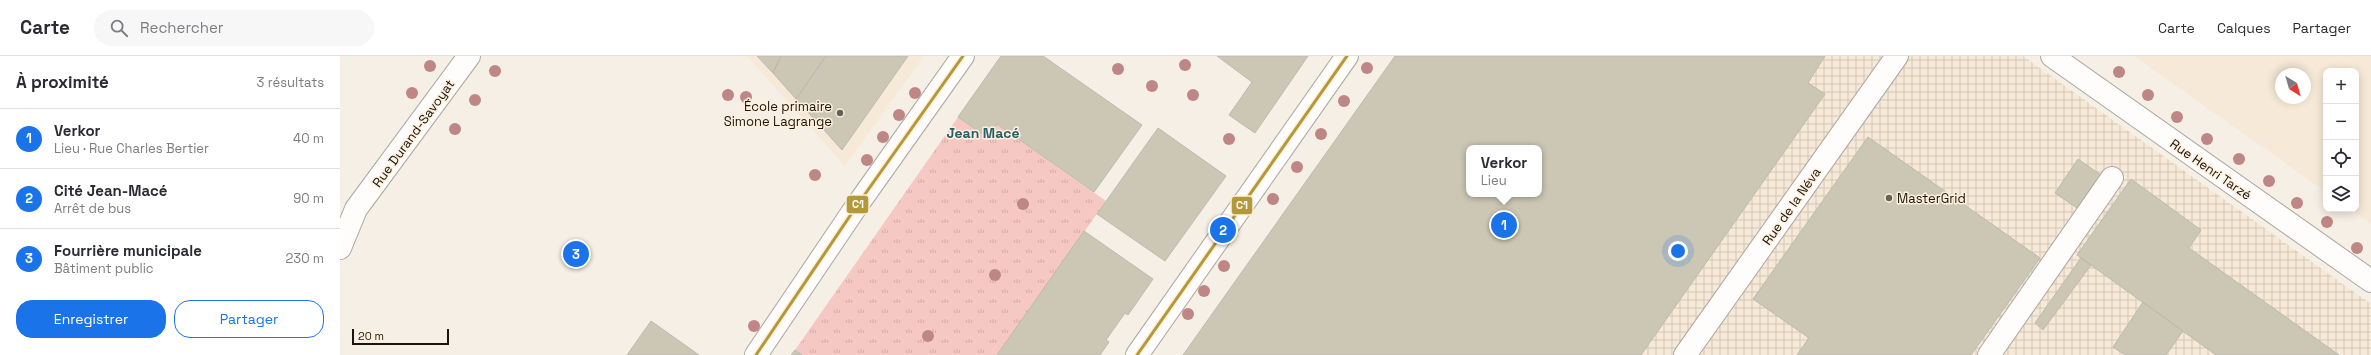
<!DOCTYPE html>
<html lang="fr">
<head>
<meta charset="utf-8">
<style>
	:root { --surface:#fff; --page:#f7f7f7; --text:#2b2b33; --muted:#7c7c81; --line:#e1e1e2; --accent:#1a73e8 }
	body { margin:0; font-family:"Space Grotesk",sans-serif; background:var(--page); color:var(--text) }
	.controls { position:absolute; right:12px; top:12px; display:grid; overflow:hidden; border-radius:8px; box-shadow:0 2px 10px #0003 }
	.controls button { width:36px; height:36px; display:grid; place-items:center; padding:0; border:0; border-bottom:1px solid var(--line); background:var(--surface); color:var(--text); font:20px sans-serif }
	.compass { position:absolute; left:1935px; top:12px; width:36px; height:36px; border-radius:50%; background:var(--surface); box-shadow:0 2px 10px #0003; rotate:143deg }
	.scale { position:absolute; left:12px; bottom:10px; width:97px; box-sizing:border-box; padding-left:4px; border:2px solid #1a150f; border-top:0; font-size:11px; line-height:14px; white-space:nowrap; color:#1a150f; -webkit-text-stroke:3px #fef0dd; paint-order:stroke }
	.you { position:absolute; left:1338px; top:195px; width:14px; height:14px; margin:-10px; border:3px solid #fff; border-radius:50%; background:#1a73e8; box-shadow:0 0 0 6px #1a73e833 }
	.badge { display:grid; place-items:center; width:26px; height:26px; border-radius:50%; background:var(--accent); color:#fff; font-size:13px; font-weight:700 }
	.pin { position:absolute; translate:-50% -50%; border:2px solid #fff; box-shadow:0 1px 4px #0006 }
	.popup { position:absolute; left:1126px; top:89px; width:76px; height:52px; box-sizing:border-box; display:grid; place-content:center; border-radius:8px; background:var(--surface); filter:drop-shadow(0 1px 3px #0005); font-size:13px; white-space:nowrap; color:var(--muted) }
	.popup b { font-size:15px; color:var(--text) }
	.popup::after { content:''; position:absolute; left:50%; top:100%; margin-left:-8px; border:8px solid transparent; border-top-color:var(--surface) }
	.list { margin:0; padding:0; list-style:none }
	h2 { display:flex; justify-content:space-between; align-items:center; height:52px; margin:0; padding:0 16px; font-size:17px }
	h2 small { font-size:13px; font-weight:400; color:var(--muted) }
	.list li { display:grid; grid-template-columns:26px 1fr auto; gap:12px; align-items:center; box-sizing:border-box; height:60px; padding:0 16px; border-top:1px solid var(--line) }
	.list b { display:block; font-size:15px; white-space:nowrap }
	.list p { margin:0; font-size:13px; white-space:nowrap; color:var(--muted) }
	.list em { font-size:13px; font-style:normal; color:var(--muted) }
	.actions { display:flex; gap:8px; padding:12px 16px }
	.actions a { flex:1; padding:9px 0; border:1px solid var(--accent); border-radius:16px; text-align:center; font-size:14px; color:var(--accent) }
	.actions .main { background:var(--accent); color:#fff }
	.icon { flex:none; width:22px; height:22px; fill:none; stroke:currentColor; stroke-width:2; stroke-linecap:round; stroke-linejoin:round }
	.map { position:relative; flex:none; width:2031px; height:299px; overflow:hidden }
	header { display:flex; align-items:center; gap:24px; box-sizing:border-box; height:56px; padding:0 20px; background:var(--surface); border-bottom:1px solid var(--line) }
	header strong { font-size:19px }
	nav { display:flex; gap:22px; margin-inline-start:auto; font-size:14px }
	.search { width:280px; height:36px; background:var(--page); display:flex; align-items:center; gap:10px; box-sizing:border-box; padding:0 14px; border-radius:22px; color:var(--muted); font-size:15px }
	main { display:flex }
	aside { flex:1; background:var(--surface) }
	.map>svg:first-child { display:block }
	.built { fill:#f7e9d7; fill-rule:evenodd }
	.industrial { fill:url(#industrial-grid); fill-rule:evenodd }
	.grass { fill:url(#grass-tufts) }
	.building { fill:#ccc7b4; stroke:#bdb9b1; fill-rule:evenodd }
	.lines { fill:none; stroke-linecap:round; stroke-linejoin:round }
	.minor-casing { stroke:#aca69f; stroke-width:24 }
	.major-casing { stroke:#aca69f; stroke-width:24 }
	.minor { stroke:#fefdfb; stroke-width:22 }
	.major { stroke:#fefdfb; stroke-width:22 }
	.bus-1-casing { stroke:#fef0dd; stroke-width:6 }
	.bus-1 { stroke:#b3993a; stroke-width:3 }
	.tree { fill:#be8786 }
	.poi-dot { fill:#67615a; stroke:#fef0dd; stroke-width:1.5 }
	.labels { text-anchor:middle; stroke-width:3; stroke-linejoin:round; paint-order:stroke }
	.poi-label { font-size:13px; fill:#1a150f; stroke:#fef0dd; text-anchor:end }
	.street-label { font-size:13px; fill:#1a150f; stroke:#fef0dd }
	.neighbourhood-label { font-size:14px; font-weight:bold; fill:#275e69; stroke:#fef0dd }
	.line-badge { stroke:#fef0dd; stroke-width:1.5 }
	.badge-label { font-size:11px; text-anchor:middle; font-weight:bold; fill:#fff }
</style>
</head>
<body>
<header>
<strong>Carte</strong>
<div class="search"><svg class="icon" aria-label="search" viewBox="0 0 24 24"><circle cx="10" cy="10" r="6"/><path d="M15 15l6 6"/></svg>Rechercher</div>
<nav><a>Carte</a><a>Calques</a><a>Partager</a></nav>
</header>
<main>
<aside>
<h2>À proximité<small>3 résultats</small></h2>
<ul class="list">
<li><span class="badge">1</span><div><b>Verkor</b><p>Lieu · Rue Charles Bertier</p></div><em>40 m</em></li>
<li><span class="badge">2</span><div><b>Cité Jean-Macé</b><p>Arrêt de bus</p></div><em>90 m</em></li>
<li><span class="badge">3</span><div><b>Fourrière municipale</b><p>Bâtiment public</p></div><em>230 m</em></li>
</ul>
<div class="actions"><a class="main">Enregistrer</a><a>Partager</a></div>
</aside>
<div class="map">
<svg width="2031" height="299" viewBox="0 0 2031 299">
	<defs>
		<pattern id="industrial-grid" width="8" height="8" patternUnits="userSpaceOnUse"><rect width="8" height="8" fill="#f7e9d7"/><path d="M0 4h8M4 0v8" fill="none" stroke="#d3c7b7"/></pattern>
		<pattern id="grass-tufts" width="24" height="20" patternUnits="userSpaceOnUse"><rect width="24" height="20" fill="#f6c8c3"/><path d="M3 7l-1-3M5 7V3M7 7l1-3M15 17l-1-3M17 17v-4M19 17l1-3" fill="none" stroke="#d2aba6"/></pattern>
	</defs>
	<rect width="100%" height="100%" fill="#f6efe5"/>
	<path class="built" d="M407,0H584L505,110Z
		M1794,0H2031V168L2010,153H2016V15H1986V136ZM1941,18H1965V42H1941Z"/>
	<path class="industrial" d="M1057,0H1683L2031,248V299H844ZM1129,92H1199V138H1129Z"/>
	<path class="grass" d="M618,61L647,81L657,68L766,145L657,299H462L455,294Z"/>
	<path class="building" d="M417,0H441L433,17Z
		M441,0H486L456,43L433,17Z
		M486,0H568L502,94L456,43Z
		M661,0H703L802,69L754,136L657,68L647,81L618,61Z
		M877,0H968L915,77L889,59L912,26Z
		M1055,0H1485L1468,27L1485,38L1301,299H843ZM1129,92H1199V138H1129Z
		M818,72L886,120L825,205L757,158Z
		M1528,81L1700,202L1631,299H1457L1469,282L1413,243Z
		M1738,103L1761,119L1737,152L1715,137Z
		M1791,123L1861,174L1849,192L1999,299H1876L1737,199Z
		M744,175L813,223L788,259L785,257L766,284L769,286L760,299H657Z
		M1741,202L1751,209L1703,274L1695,267Z
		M1803,246L1843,275L1826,299H1785L1773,291Z
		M311,265L359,299H287Z
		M455,294L462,299H451Z"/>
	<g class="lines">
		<g class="minor-casing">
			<path id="minor" d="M1712,0L2031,225
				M416,299L518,148L623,0
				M797,299L1007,0
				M1345,299L1557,0
				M1649,299L1772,122"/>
		</g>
		<g class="major-casing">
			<path id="major" d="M0,192L16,153L129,0"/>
		</g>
		<use href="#minor" class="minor"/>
		<use href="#major" class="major"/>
		<g class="bus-1-casing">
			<path id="bus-1" d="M416,299L518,148L623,0
				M797,299L1007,0"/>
		</g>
		<use href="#bus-1" class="bus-1"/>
	</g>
	<g class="tree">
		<circle cx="845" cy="9" r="6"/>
		<circle cx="90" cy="10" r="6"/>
		<circle cx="1027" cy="12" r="6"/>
		<circle cx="778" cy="13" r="6"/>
		<circle cx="155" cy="15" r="6"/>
		<circle cx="1779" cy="16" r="6"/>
		<circle cx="812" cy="30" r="6"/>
		<circle cx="72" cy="37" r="6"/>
		<circle cx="575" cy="37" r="6"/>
		<circle cx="388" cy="39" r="6"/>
		<circle cx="853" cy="39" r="6"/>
		<circle cx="1808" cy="39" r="6"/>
		<circle cx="406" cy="41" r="6"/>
		<circle cx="135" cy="44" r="6"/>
		<circle cx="1004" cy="45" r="6"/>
		<circle cx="559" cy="59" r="6"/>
		<circle cx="1837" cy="61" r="6"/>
		<circle cx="115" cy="73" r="6"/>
		<circle cx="981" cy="78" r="6"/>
		<circle cx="543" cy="81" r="6"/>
		<circle cx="889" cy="83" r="6"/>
		<circle cx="1867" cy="83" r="6"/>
		<circle cx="1899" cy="103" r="6"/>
		<circle cx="527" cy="104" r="6"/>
		<circle cx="957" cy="111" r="6"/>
		<circle cx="475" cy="119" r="6"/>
		<circle cx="1929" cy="125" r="6"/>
		<circle cx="933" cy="143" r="6"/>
		<circle cx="1957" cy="147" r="6"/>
		<circle cx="683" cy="148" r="6"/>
		<circle cx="1987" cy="166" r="6"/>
		<circle cx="2017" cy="192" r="6"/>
		<circle cx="884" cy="210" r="6"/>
		<circle cx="655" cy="219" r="6"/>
		<circle cx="864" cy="235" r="6"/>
		<circle cx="848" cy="258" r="6"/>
		<circle cx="414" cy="270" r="6"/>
		<circle cx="588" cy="280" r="6"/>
	</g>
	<g class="poi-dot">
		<circle cx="500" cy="57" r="4"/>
		<circle cx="1549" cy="142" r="4"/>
	</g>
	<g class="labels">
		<g class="poi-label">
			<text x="492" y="55">École primaire<tspan x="492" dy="15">Simone Lagrange</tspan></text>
			<text x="1557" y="147" text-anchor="start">MasterGrid</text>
		</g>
		<g class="street-label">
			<text transform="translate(73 77) rotate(-54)" y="5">Rue Durand-Savoyat</text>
			<text transform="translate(1871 113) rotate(35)" y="5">Rue Henri Tarzé</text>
			<text transform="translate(1451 150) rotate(-55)" y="5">Rue de la Néva</text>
		</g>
		<g class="neighbourhood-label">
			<text x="643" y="82">Jean Macé</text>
		</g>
	</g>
	<g class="line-badge">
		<rect x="506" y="139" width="23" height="19" rx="4" fill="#b3993a"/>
		<rect x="891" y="140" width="22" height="19" rx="4" fill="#b3993a"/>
	</g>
	<g class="badge-label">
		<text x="518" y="152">C1</text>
		<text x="902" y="153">C1</text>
	</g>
</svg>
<div class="controls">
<button>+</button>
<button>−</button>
<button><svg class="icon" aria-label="locate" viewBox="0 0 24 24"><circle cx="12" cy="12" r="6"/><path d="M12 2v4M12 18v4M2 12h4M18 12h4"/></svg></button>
<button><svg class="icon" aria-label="layers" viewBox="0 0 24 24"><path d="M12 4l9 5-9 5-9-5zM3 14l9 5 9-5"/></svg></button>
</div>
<svg class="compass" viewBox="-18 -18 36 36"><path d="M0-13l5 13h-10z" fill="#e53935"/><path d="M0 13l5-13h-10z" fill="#7c7c81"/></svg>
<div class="scale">20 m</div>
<div class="you"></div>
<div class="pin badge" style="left:1164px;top:169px">1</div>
<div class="popup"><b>Verkor</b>Lieu</div>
<div class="pin badge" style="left:883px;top:174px">2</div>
<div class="pin badge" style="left:236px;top:198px">3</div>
</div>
</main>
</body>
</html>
